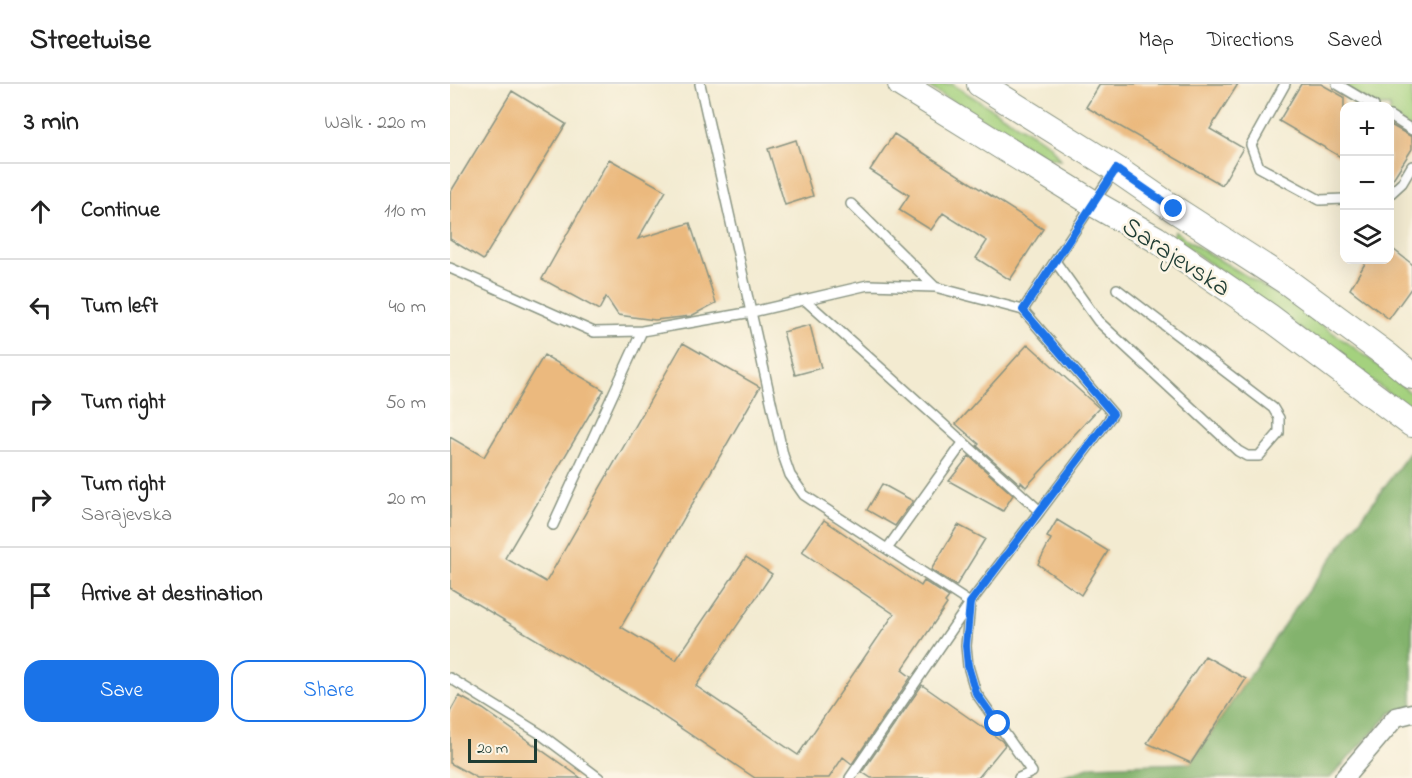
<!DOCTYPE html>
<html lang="en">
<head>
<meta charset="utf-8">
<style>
	:root { --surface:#fff; --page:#f2f2f2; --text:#222; --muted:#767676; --line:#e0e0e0; --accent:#1a73e8 }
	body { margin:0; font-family:"Indie Flower",sans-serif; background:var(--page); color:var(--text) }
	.controls { position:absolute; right:18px; top:18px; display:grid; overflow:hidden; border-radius:12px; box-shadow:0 6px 24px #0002 }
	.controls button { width:54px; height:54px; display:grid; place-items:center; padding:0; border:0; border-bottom:2px solid var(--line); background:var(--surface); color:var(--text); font:30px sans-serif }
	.scale { position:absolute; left:18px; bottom:15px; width:69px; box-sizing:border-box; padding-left:6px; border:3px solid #1f3d34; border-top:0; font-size:16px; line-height:21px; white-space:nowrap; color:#1f3d34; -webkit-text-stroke:4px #fcf5e5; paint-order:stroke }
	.stop { position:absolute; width:18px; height:18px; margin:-14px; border:4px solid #1a73e8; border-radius:50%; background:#fff }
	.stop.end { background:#1a73e8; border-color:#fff; box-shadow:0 2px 6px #0008 }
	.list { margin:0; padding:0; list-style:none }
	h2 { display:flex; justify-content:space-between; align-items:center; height:78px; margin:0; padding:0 24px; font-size:26px }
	h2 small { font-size:20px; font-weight:400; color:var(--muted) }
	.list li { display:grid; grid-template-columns:39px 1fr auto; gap:18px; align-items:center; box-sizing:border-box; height:96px; padding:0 24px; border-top:2px solid var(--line) }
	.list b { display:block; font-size:22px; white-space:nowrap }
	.list p { margin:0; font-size:20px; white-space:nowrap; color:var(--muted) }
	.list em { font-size:20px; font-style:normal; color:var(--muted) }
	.actions { display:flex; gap:12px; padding:18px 24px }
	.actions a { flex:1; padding:14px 0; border:2px solid var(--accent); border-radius:18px; text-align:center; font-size:21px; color:var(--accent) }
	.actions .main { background:var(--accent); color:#fff }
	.icon { flex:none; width:33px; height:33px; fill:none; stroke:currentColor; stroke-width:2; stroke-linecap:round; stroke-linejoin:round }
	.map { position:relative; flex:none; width:962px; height:694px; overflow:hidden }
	header { display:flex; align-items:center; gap:36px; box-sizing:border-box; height:84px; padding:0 30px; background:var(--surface); border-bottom:2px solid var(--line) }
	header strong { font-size:28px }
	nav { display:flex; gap:33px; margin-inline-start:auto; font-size:21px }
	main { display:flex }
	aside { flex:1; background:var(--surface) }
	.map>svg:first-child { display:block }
	.green { fill:#a4d17e; stroke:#628759; stroke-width:1.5 }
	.forest { fill:#83b36d; stroke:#517850; stroke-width:1.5 }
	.building { fill:#ebb97e }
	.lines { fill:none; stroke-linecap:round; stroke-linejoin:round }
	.service-casing { stroke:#899482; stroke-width:12 }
	.minor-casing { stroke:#899482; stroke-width:21 }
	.secondary-casing { stroke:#899482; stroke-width:28 }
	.service { stroke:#fff; stroke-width:9 }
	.minor { stroke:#fff; stroke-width:18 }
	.secondary { stroke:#fff; stroke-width:26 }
	.route { stroke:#1a73e8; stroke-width:8 }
	.labels { text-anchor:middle; stroke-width:5; stroke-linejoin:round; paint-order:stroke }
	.street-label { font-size:27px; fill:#1f3d34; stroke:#fcf5e5 }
</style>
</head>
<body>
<header>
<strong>Streetwise</strong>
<nav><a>Map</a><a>Directions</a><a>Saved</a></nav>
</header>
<main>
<aside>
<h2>3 min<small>Walk · 220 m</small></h2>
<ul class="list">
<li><svg class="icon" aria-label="ahead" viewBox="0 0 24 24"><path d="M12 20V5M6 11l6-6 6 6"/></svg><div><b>Continue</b></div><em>110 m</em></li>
<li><svg class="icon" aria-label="left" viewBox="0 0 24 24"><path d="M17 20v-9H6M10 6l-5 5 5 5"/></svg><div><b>Turn left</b></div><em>40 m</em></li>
<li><svg class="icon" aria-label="right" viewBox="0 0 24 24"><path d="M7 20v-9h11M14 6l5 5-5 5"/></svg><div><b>Turn right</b></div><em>50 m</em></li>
<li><svg class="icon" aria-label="right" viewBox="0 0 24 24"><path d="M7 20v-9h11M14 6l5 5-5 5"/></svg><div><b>Turn right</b><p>Sarajevska</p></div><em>20 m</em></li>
<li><svg class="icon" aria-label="arrive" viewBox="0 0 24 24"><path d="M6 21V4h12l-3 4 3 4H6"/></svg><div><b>Arrive at destination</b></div></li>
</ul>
<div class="actions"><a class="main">Save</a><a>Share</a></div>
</aside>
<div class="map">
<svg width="962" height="694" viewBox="0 0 962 694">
	<rect width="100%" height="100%" fill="#fcf5e5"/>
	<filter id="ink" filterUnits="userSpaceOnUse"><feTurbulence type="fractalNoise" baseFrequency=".0167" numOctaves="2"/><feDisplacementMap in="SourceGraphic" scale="12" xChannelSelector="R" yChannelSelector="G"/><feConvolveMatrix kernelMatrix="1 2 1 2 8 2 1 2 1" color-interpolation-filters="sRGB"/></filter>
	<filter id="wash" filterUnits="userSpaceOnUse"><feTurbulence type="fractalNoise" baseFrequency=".008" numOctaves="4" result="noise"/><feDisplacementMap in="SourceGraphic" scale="24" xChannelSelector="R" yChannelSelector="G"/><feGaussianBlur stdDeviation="1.35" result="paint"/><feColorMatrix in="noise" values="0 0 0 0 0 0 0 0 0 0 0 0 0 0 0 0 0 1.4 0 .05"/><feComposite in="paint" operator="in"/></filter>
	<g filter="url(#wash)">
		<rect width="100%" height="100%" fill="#f3ebd1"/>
		<path class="green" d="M474,0H502L600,61L610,76L594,73Z
			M887,0H962V46L940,32V22H924Z
			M725,147L743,160L838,217L920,275L962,310V326L722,152Z"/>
		<path class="forest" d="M960,368L962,369V623L941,629L880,694H605L642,682L741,679L844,526Z"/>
		<g id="blocks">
			<path class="building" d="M650,0H788L760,45L793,64L772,101L636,23Z
				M851,0H871L894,13V75L829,37Z
				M62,7L116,40L33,176L0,155V109Z
				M939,40L962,53V65L939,101Z
				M444,50L593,145L560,196L526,174L537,157L493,129L481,146L449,126L459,111L420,86Z
				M346,56L363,112L335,121L318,65Z
				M159,75L216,107L188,155L240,139L266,219L241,232L205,236L168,231L156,213L149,226L92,195Z
				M939,162L962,180V203L939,235L900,205L917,176H939Z
				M360,241L371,284L345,291L333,248Z
				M233,259L310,303L171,543L226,576L296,473L322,490L246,602L348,671L444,530L352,468L374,436L471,502L474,497L499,513L495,518L497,520L452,586L461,593L402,680L393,673L379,694H305L196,621L0,504V353L34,373L94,271L154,306L55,474L96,498Z
				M578,260L649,324L576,403L571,398L570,400L527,362L529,360L506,340Z
				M519,372L563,411L553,427L499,397Z
				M432,400L463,417L445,442L417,426Z
				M607,436L658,467L631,511L588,480L601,455L597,453Z
				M508,441L535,455L506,502L481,486Z
				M755,572L796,595L741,679L697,659Z
				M472,601L552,657L555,661L528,694H421L412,688Z
				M9,612L33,625L131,694H27L0,679V628Z"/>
		</g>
	</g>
	<g filter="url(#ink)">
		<use href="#blocks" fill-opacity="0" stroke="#899482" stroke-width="1.5"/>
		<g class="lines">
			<g class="service-casing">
				<path id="service" d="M250,0L333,371L340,391L354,411L520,519L516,562L518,582L526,609L582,688L569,694
					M835,0L801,61L809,83L870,116L894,115
					M887,0L924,22
					M940,32L962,46
					M940,110L952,99L962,82
					M401,120L485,203
					M605,177L648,237L788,367L797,372H809L829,349V334L823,324L667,205
					M0,184L144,248L192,247L302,228L418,201L485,203L573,226L663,330L590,427L355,216
					M573,226L664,87
					M103,441L192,247
					M437,465L513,359
					M0,594L89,649L149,694
					M400,694L520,519L590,427"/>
			</g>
			<g class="minor-casing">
				<path id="minor" d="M894,694L946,633L962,629"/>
			</g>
			<g class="secondary-casing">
				<path id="secondary" d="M451,0L643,119L706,155L818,232L962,340
					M530,0L666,85L724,125L839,199L938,272L962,292"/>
			</g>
			<use href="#service" class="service"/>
			<use href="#minor" class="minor"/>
			<use href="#secondary" class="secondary"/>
		</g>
	</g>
	<g class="lines" filter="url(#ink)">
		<path class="route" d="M548,640L526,609L518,582L516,562L520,519L663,330L573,226L666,85L724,125"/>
	</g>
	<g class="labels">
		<g class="street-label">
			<text transform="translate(727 172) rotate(33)" y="9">Sarajevska</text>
		</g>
	</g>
</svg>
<div class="controls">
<button>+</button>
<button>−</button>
<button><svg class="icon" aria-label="layers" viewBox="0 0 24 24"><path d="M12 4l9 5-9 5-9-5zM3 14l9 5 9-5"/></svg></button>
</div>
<div class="scale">20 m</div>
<div class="stop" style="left:548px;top:640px"></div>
<div class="stop end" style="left:724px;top:125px"></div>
</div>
</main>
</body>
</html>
